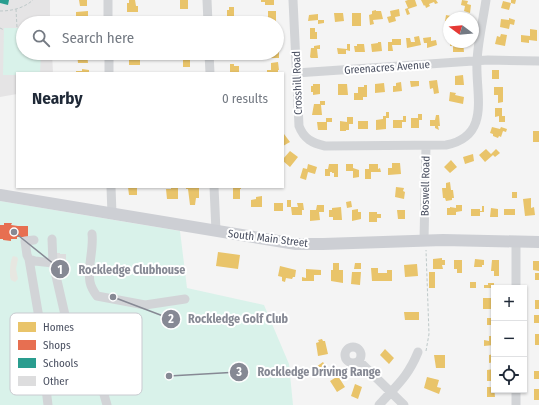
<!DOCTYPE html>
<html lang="en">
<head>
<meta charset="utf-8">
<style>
	:root { --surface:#fff; --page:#f6f6f7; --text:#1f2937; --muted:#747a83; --line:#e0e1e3 }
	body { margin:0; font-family:"Fira Sans Condensed",sans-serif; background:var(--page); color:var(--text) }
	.controls { position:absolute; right:12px; bottom:12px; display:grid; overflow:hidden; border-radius:0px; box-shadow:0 1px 3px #0004 }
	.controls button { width:36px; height:36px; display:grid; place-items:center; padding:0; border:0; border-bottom:1px solid var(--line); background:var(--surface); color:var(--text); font:20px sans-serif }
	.compass { position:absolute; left:443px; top:12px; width:36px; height:36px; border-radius:50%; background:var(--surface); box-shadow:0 1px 3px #0004; rotate:286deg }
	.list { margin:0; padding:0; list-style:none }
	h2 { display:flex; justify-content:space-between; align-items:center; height:52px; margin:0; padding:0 16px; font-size:17px }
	h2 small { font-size:13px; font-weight:400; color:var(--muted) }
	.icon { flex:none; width:22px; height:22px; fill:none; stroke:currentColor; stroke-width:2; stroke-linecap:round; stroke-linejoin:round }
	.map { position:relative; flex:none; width:539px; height:405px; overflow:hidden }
	.search { position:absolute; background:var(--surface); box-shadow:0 1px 3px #0004; left:16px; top:16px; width:268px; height:44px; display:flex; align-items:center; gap:10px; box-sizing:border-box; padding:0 14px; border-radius:22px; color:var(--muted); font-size:15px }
	.panel { position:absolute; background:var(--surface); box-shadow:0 1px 3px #0004; left:16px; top:72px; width:268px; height:116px; border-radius:0px }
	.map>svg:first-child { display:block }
	.education { fill:#e5e4e5 }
	.green { fill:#d9f2ea }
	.sand { fill:#e7e7e1 }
	.homes { fill:#e9c46a }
	.shops { fill:#e76f51 }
	.schools { fill:#2a9d8f }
	.building { fill:#ddddde }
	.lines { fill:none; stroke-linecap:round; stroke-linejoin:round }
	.path { stroke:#bec9c9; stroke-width:1; stroke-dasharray:3 2; stroke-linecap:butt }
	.minor { stroke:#d2d4d7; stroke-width:9 }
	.major { stroke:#cdcfd4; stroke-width:12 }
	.labels { text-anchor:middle; stroke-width:4; stroke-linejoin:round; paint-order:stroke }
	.street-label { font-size:11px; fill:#4a5061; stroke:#fff }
	.key { fill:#fff; stroke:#c9cad0; stroke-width:1 }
	.key-label { font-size:11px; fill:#4a5061 }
	.leader { fill:none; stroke:#868994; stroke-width:1.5 }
	.callout-dot { fill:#868994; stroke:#fff; stroke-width:1.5 }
	.mark-label { font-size:12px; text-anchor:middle; font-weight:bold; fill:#fff }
	.callout-label { font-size:12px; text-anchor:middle; font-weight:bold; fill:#868994; stroke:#fff; stroke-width:4; stroke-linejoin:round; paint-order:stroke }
</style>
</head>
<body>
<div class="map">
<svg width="539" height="405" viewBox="0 0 539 405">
	<rect width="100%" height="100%" fill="#f4f4f4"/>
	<path class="education" d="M0,0H50V23H23V53H52L53,73H17V94L0,97Z"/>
	<path class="green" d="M4,28H23V53H41L40,73H17V75H3Z
		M0,201L180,231L187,288L264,305L289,364L293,405H0Z"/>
	<path class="sand" d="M13,256L17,257L18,259L16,269L18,279L15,282L11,280C9,275 10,260 13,256Z"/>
	<path class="homes" d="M79,0H87V6H80Z
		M129,0H135L136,6H138V12H127V3H129Z
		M180,0H188V9H180Z
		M261,0H274V5H265V2H261Z
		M408,0H415L417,6L408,9L410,14L407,15L405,9L408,8L405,1Z
		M421,0H436L438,3L435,4L434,2L429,4L430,6L426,8L425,5L424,6Z
		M462,0L468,1L467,4L471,5L470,13L464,11L465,6L461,5Z
		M511,0H516L515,4L511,3L509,10L501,8L503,1L511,3Z
		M229,7H234V19H227V10H229Z
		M399,9L400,16L395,17L396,21L389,23L387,17L391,16L390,11Z
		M376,10V11H381L383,19L373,20L374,24L370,25L369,15L372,14V11Z
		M88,11V21H83V23H76V12Z
		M268,11H276V22L268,23Z
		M334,13H343L344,21L335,22Z
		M352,13H361V26H352Z
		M318,14V20H324V23L318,24V20L308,21L309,15Z
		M446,15L451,16V18H449V22L445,21Z
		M509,18L515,20L514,25L510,24L509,29L500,27L501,19L509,20Z
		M132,19H140V23H132Z
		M182,19H189V23H182Z
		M310,28H315V32H317V39H310Z
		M530,29L537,30V41L529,40V43L521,42V35L530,36Z
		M277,30H280L281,38H279V39H277Z
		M501,34L507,35L505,46L495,44L497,36L500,37Z
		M419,36L421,45L407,48L406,38H410L411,42H415L414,37Z
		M431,37V41L436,40L437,45L427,48V43H424L423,38Z
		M392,39H401V45H392L393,51H388V42H392Z
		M378,42H381L382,51L372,52L371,44L378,43Z
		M450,42H463L464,52H453V46H450Z
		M347,44H350V51L346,50V54H338L337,48L347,49Z
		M357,44H364L365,52H355L354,46H357Z
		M320,45V49H317L318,58H311L310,57L311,48H314V46Z
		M277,52H279V58H271V53H277Z
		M77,53H87L88,63H78Z
		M129,53H142V57H140V65H129Z
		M229,53H243V57L229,58Z
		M183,54H190V67H183Z
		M278,62L279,70H278V73H267V70H271V63Z
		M230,64H234V66H239V73H230Z
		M82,69L89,70V73H76V71H82Z
		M492,70H499V79H492Z
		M463,75L464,85H455V76Z
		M437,80L439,93L434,94L433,88L430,89L429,81Z
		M410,81H419V86L411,87Z
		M401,82L402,91L393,92V86H396V83Z
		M384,83L385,92L375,93V84Z
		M313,84H320V94L313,95V92H311V86H313Z
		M338,84H347L348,95H338Z
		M364,85H367V97H363V100H354V93H358V87H364Z
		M494,87H503V102L498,103V95H494Z
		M450,92L456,93L455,95L464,97L463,104L449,101Z
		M320,101H325V105H321L322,115H312L314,104H320Z
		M495,108H502V116H505V122H499V116L495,117Z
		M386,112H389V118H386V129L376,130V120L383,119V116H386Z
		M418,114H422V120H419V128H411V118H418Z
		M436,115H439L440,126H438L439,130L435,128V126H430V120H435Z
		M403,116H406V122H402V128H393V120H403Z
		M347,117H353V124H349V130H346V131H340V121L347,122Z
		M326,118H332V122H327V130H318L317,122H326Z
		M358,121H368V129H358Z
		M492,127L500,129L501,127L507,129L506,132L503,131L501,137L499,136L498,138L493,136V134L490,133Z
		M533,131H539V142H533Z
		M284,134L290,142L283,146V135Z
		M486,149L491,154L496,149L500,153L495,157L493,155L485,162L479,155Z
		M290,151L298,157L290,167L283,161V159Z
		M473,154L474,161L465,164L463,157Z
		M451,160L457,167L450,173L444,167Z
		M392,163H400L401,174L388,175V168H392Z
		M308,164L317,167L315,174L308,172L306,180L300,178L303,168L307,169Z
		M329,164H338V177H334V173H332V172H330V176H325V169H328Z
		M346,164H353V168L359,170V177L353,178V171H346Z
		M369,164H378V169L380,168L381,172H371V179H365V169H369Z
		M450,182L451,190H453L454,198H452V200L446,201L445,198H443L442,188H446V183Z
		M128,187H137V195H129Z
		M171,187H178V199H167L166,189H171Z
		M186,187L199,188V198H196L195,205H190L188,189H186Z
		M235,187H241V189H240V199H233V188H235Z
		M396,187L404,188L403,191L405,192L404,199L395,197Z
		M512,192H517V198H512Z
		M262,196V207H251V200L256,199V197Z
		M531,198V208L534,207L535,215L525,216L523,199Z
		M287,200H291V207H287Z
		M351,201L352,207L347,208L346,202Z
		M274,203H283V211H274Z
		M297,203H303L304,210H302V215H292L291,207H298Z
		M317,205H324V212H319L320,220L310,221V210H316Z
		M456,205H462V211L456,212V215H447V208H450V207L456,208Z
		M482,206H484V212H480V216H471V209H480V211H482Z
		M341,207L342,220H333V217H329V210H332V208Z
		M491,208L498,209V217H490Z
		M358,209V212H361V219L352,221V210Z
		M504,209H515V215H504Z
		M397,210H405V219H398Z
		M369,212H377V214H381V218H377V222H369Z
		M218,252L240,255L238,269L216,266Z
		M442,258V260H445V265H442L443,269H433V259Z
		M475,259L484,260V265H482V267H474Z
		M454,260H462V273H457V269H454Z
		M492,260H499V276H494V271H491Z
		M533,261H539V271L533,270Z
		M333,263H339V270H343V283L331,281V270H333Z
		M355,263H361V269H354Z
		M417,264L418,276L405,277L404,265Z
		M280,266L296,270L295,277H293L292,279L286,278L285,282L282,281V277L278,276Z
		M371,268H378V273H387V270H392V281H372Z
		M306,269L321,270V275H314V281H302V277L306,278Z
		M352,272H361L360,285L351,284Z
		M429,272H435V288H429Z
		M535,273H539V280H535Z
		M470,282H476V288H470Z
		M488,283H494V288H484V285H488Z
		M483,298H494V309H483Z
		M535,300H539V309H535Z
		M404,312H419V320H405Z
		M534,315H539V323H534Z
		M487,318H494V325H487Z
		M535,334H539V345H535Z
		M489,336H494V345L484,346V340L489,341Z
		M322,339L323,341H325L328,354L318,356L316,343L319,342L318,340Z
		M385,349L394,358L389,364L380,355Z
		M494,354V362L489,363V355Z
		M434,355H445V368H436Z
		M323,362L330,372L323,377L316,367Z
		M494,369V381H487V370Z
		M534,371H539V379H534Z
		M338,376L345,387L337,392L330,381Z
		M427,377L439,380L437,387L441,388L439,394L424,388Z
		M355,384L362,387L358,399L351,396Z
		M487,387H494L495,397H487Z
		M534,389H539V400H534Z"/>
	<path class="shops" d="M4,223H12L11,225L18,226H28V237H17V239H11V241L3,240V239H0V225H4Z"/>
	<path class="schools" d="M0,0H9L8,5L0,3Z"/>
	<path class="building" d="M57,253H60V254H66V267H57Z"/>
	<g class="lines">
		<path class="path" d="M16,9L17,28
			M0,11C12,11 24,8 33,0
			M0,28L4,30
			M426,351L429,334L426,250"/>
		<path class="minor" d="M108,0V23
			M207,0L208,23
			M293,0L299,126C304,139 312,143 325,146L446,145C492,136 475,93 477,61C478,41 483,20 486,0
			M109,53V73
			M209,53L210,73
			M296,73L488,60L539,61
			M111,187L112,214
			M214,187L216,231
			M92,234C94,249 87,268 90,282C91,287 94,292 97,296L145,305L185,299
			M52,239L53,263L65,315L73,334L103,391L107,405
			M34,240L25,241L27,255L29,259L45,353L43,364L48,405
			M424,240L426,146
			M29,259L35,261L53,263
			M516,288V241
			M345 355a8 8 0 1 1 16 0a8 8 0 1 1-16 0Z
			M45,353L62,326L65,315
			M359,361L404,405
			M379,405C396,386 408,377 418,352
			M516,405V390"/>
		<path class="major" d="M0,195L296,244H323L443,240L539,242"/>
	</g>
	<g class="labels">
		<g class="street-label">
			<text transform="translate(387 67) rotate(-4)" y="4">Greenacres Avenue</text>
			<text transform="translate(297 83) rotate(-92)" y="4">Crosshill Road</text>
			<text transform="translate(425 186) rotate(-89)" y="4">Boswell Road</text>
			<text transform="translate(268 238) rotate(7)" y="4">South Main Street</text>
		</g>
	</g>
	<rect x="10" y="313" width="132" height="82" rx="6" class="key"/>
	<rect x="18" y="322" width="18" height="10" fill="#e9c46a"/>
	<rect x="18" y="340" width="18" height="10" fill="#e76f51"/>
	<rect x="18" y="358" width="18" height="10" fill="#2a9d8f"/>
	<rect x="18" y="376" width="18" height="10" fill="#ddddde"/>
	<g class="key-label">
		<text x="43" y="331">Homes</text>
		<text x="43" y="349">Shops</text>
		<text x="43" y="367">Schools</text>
		<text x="43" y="385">Other</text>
	</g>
	<path class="leader" d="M14 232L60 269M113 297L171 319M169 376L239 372"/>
	<g class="callout-dot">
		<circle cx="14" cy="232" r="4"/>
		<circle cx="113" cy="297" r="4"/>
		<circle cx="169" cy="376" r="4"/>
		<circle cx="60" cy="269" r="10"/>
		<circle cx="171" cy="319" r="10"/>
		<circle cx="239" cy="372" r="10"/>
	</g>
	<g class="mark-label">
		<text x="60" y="274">1</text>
		<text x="171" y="323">2</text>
		<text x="239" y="376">3</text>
	</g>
	<g class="callout-label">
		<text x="132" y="274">Rockledge Clubhouse</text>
		<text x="238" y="323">Rockledge Golf Club</text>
		<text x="319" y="376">Rockledge Driving Range</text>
	</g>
</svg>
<div class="controls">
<button>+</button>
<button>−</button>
<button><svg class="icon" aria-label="locate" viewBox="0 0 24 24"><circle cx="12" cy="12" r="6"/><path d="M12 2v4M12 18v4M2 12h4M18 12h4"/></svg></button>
</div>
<svg class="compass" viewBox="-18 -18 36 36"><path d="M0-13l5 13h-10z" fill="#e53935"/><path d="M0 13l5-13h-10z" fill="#747a83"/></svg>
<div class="search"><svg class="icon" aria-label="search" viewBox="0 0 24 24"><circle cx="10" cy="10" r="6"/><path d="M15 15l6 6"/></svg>Search here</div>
<section class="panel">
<h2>Nearby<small>0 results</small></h2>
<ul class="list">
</ul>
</section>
</div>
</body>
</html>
